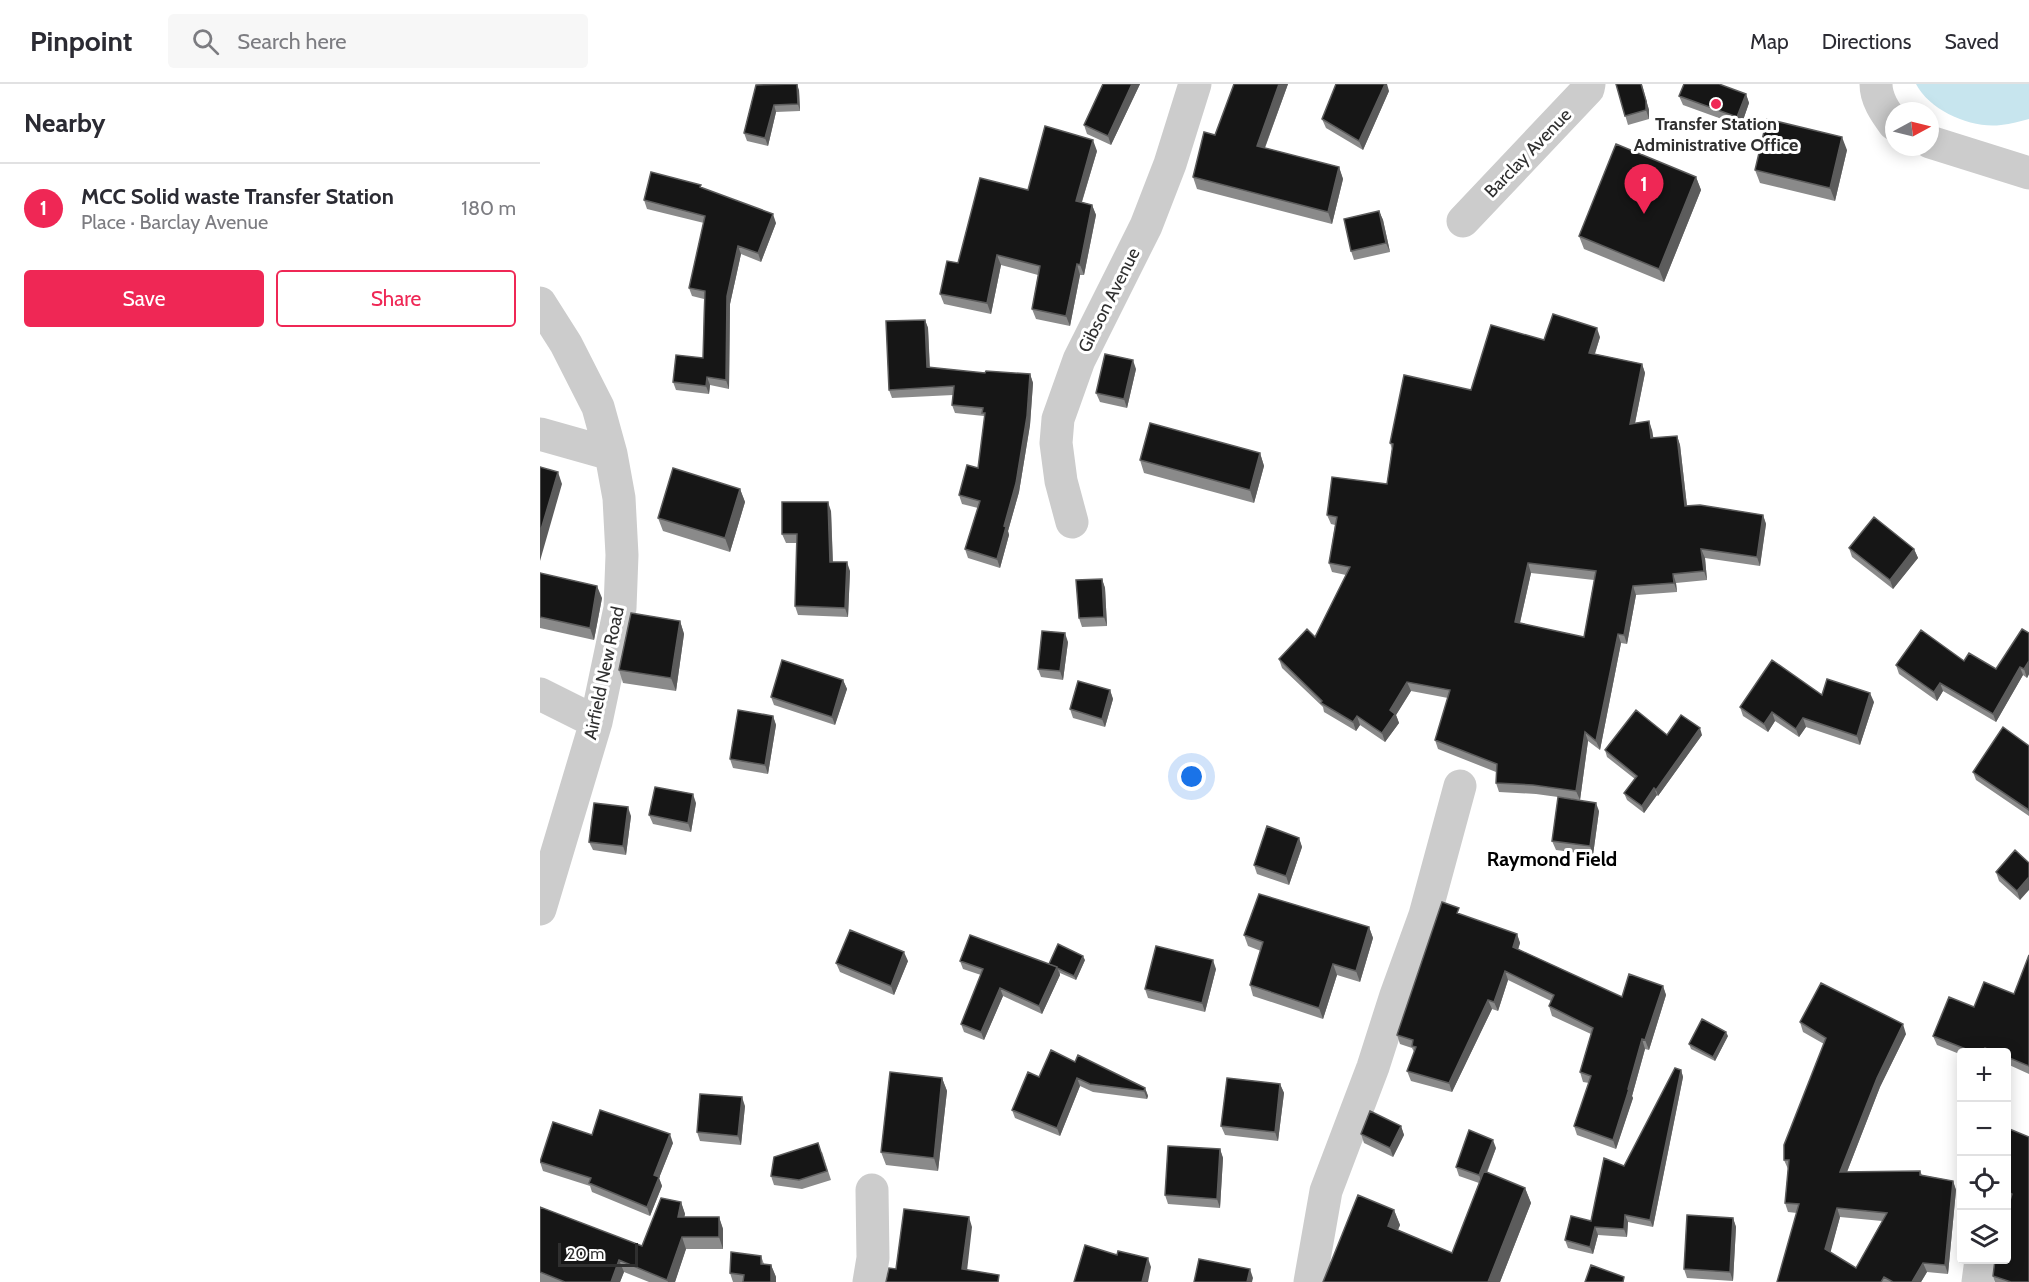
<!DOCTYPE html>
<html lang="en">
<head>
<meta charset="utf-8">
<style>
	:root { --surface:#fff; --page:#f7f7f7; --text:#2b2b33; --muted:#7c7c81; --line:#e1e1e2; --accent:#ef2755 }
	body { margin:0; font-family:Cabin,sans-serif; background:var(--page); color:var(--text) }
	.controls { position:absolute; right:18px; bottom:18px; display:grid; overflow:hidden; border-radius:6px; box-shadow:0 3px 15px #0003 }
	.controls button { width:54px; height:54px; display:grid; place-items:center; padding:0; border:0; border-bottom:2px solid var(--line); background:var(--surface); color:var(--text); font:30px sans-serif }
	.compass { position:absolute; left:1345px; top:18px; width:54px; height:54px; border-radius:50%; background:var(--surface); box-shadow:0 3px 15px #0003; rotate:83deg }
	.scale { position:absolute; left:18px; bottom:15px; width:80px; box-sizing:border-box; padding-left:6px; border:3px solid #2f2f2f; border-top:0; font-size:16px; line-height:21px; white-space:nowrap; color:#2f2f2f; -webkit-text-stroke:4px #fff; paint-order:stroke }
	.you { position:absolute; left:652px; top:693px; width:21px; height:21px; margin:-15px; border:4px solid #fff; border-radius:50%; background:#1a73e8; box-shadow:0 0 0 9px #1a73e833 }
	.badge { display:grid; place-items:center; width:39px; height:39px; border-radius:50%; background:var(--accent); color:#fff; font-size:20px; font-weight:700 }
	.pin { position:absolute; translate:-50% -50px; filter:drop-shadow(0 2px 3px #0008) }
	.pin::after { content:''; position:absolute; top:32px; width:21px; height:18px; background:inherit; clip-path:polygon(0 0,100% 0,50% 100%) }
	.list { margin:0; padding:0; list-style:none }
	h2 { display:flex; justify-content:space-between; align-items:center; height:78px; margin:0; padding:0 24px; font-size:26px }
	h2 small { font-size:20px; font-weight:400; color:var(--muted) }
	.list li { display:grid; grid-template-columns:39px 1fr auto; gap:18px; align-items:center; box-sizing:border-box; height:90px; padding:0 24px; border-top:2px solid var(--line) }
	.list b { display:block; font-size:22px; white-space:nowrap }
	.list p { margin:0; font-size:20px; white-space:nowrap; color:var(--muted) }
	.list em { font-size:20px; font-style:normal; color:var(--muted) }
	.actions { display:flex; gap:12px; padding:18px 24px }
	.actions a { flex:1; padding:14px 0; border:2px solid var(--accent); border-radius:6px; text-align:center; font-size:21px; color:var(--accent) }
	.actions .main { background:var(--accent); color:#fff }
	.icon { flex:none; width:33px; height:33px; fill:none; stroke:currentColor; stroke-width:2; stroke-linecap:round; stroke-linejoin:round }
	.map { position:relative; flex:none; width:1489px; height:1198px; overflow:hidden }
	header { display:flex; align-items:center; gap:36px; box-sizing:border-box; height:84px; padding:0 30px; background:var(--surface); border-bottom:2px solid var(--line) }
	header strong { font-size:28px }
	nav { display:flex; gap:33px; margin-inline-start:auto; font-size:21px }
	.search { width:420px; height:54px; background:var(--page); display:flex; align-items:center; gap:15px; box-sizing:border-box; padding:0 21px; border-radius:6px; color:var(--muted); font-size:22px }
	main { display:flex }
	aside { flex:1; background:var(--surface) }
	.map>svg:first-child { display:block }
	.water { fill:#c7e5ee }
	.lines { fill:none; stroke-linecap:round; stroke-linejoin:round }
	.minor { stroke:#ccc; stroke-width:33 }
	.wall { fill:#8a8a8a; fill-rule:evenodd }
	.shaded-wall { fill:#5c5c5c }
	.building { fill:#161616; stroke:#5c5c5c; stroke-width:1.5; fill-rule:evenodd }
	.poi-dot { fill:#ef2755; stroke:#fff; stroke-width:2 }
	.labels { text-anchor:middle; stroke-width:6; stroke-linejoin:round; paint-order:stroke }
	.poi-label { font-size:18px; font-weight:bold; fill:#2f2f2f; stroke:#fff }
	.street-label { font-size:18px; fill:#2f2f2f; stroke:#fff }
	.neighbourhood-label { font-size:20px; font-weight:bold; fill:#000; stroke:#fff }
</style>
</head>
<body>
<header>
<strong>Pinpoint</strong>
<div class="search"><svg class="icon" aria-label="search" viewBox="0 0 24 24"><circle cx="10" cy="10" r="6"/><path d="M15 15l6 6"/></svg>Search here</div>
<nav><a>Map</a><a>Directions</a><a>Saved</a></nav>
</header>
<main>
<aside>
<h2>Nearby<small></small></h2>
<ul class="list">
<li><span class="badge">1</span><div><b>MCC Solid waste Transfer Station</b><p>Place · Barclay Avenue</p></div><em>180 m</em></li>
</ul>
<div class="actions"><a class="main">Save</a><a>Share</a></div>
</aside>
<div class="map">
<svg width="1489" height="1198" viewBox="0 0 1489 1198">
	<rect width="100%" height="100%" fill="#fff"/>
	<path class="water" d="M1376,0H1489V35C1480,37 1471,40 1461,41C1432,45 1390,27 1376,0Z"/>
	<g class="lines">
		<path class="minor" d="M1336,0C1336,15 1345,28 1354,40
			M1390,58L1489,89
			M923,137L1048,5L1049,0
			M0,219L26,260L58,323L71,370L79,414L82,471L80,524L56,638L0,825
			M0,350L71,370
			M532,438L521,397L516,359L518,335L539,276L606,142L630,80L655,0
			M0,610L56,638
			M329,1198L333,1174L332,1106
			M770,1198L786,1107L833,983L856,911L885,831L920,702
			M1438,1198L1441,1176"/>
	</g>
	<path class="wall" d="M563,0H600L571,61L547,50L544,41Z
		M694,0H748L725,64L799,83L803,95L792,140L657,105L653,93L675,51Z
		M1076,0H1102L1109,26V35L1088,41Z
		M216,1L259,6L260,27L236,28L228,62L207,57L204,49Z
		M849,7L823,66L786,44L782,35Z
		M1206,10L1209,19L1201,42L1143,21L1139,12Z
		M1307,66L1295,117L1220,99L1215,86Z
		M557,67L542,118L552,121L556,131L544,191H540L530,242L496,235L492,225L498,191L461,181L451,230L404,220L400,210L418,179L488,106Z
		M1156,93L1161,106L1124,198L1044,165L1039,152Z
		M161,103L236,139L221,178L201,170L190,220L189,305L170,301L169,310L136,306L133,298L163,274L164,215L152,212L149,204L164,139L107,125L104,116Z
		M839,127L843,136L850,168L814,176L811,167Z
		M385,236L388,244L390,284L445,289L490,290L493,299L490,341L479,408L468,447L469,451L460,484L428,474L425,465L438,424L422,420L419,411L438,384L445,335L444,332L415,329L412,321L413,311L352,314L349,306Z
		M1060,253L1055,270L1102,280L1105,289L1095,339L1112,346L1113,354L1137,352L1140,361L1147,422L1223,431L1226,440L1220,482L1165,474L1167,496L1136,499L1137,508L1096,511L1087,560L1081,559L1060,666L1048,657L1040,716L996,710L959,708L956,699V688L898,665L895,656L908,614L871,607L856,631L859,639L845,658L820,641L816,647L784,628L783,623L742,584L739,575L775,553L806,491L792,488L789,479L795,441L791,440L787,431L847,400L852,365L850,359L1004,256ZM991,489L1054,496L1044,553L980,539Z
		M596,285L587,324L560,318L556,309Z
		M720,369L724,382L714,419L604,389L600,376Z
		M200,405L205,418L190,468L123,447L118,434Z
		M291,427L293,478L310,487L308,533L258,531L255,522L257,459H246L242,450Z
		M1309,464L1374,465L1378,474L1353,505L1312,473Z
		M0,489L62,514L54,556L0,544Z
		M562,495L565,504L567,542L542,543L539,534Z
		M140,537L144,550L136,607L83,599L79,586Z
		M1489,549V590L1487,594L1483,591L1456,638L1403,607L1397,617L1359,590L1356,581L1424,577L1456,585Z
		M528,558L523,596L501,593L498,585Z
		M303,596L307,605L295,641L234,621L231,613Z
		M570,606L573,615L565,643L533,634L530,625Z
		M1282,611L1334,618L1320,661L1266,643L1259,653L1235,637L1228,648L1203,632L1200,623Z
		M233,632L236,641L228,690L193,684L190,675Z
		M1127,651H1162L1118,712L1117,711L1104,729L1087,716L1084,709L1095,695L1067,673L1065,666Z
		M1489,662V732L1436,696L1433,688Z
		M156,719L151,748L113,740L109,731Z
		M1059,727L1053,771L1016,766L1012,757Z
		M91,732L86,771L53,766L49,758Z
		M759,754L762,763L749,801L717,790L714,781Z
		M1489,779L1480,816L1459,797L1456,788Z
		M922,831L977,850L980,859L978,865L1082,913L1123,902L1126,911L1109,966L1105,965L1092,1012L1093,1014L1076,1065L1037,1051L1034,1042L1049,999L1043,998L1040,988L1051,950L1012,932L1009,922L1011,917L968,896L958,927L952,925L912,1008L871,997L867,987L874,968L872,964L860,960L857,951Z
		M829,843L833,854L820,898L797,891L783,935L713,912L710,901L721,867L708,862L704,851Z
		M1489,871V990L1467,980V969H1422V971L1397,961L1393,952L1474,910Z
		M545,876L536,896L520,889V891L502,930L463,912L444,956L424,948L421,940L441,891L423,885L420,877L509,880Z
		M368,877L354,911L300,888L296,879Z
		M676,885L665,928L608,914L605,905Z
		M1260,938L1366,950L1340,1003L1307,1088L1380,1087L1382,1091L1413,1097L1416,1106L1408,1190L1387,1188L1381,1198H1237L1257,1129L1248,1128L1245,1119L1248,1085L1244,1076L1284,960L1263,948ZM1300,1133L1342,1137L1316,1184L1290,1168Z
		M1188,952L1175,977L1151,965L1149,960Z
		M535,978L605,1004L608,1012L607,1015L553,1008L540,1002L520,1052L475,1034L472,1026L499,993Z
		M1141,986L1143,993L1113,1143L1088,1138L1087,1153L1058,1151L1053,1170L1028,1164L1025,1156L1051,1137Z
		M402,994L407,1007L398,1087L346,1081L341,1068Z
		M740,1000L744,1009L738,1057L685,1051L681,1042Z
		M205,1022L201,1061L160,1057L157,1048Z
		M861,1042L864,1051L853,1073L824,1059L821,1050Z
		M1467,1044L1489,1198H1455L1453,1192L1470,1116L1467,1115Z
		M52,1051L133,1059L119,1094L122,1102L110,1132L52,1108L50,1102L3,1087L0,1078Z
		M956,1064L947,1089L985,1104L991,1119L960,1198H783L854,1126L860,1141L858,1146L912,1169L939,1099L919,1092L916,1083Z
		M680,1065L683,1074L680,1124L628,1120L625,1111Z
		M282,1068L291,1096L262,1105L234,1101L231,1092Z
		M141,1118L145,1130L144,1133H179L183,1145V1165H146L135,1198H109L84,1188L80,1198H0V1123L102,1162Z
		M1193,1134L1196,1143L1193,1197L1147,1194L1144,1185Z
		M221,1172L224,1180L231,1181L236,1193V1198H193L190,1189Z"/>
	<path class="shaded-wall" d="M257,0L259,6L260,27L258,20Z
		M592,0H600L571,61L568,52Z
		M739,0H748L721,74L717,62Z
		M845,0H847L849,7L823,66L819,57Z
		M1101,0L1109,26V35L1106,26Z
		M1206,10L1209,19L1201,42L1197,33Z
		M234,21L236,28L228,62L225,54Z
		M1302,53L1307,66L1295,117L1290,104Z
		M553,56L557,67L539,127L536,117Z
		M799,83L803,95L792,140L788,128Z
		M1156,93L1161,106L1124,198L1119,185Z
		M552,121L556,131L544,191L540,181Z
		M839,127L843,136L850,168L846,159Z
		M233,130L236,139L221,178L218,169Z
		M198,162L201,170L190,220L189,305L186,296L187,212Z
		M457,171L461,181L451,230L447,219Z
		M537,180L540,191L530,242L526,232Z
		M385,236L388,244L390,292L387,283Z
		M1057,244L1060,253L1052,278L1049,269Z
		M593,276L596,285L587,324L584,315Z
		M1102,280L1105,289L1093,349L1090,340Z
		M490,290L493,299L490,341L479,408L468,447L469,451L460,484L457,475L464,442Z
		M167,293L170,301L169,310L166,302Z
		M1109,337L1112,346L1115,363L1111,354Z
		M1137,352L1140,361L1148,431L1145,422Z
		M720,369L724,382L714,419L710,406Z
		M18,388L22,400L0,477V449Z
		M200,405L205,418L190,468L185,454Z
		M288,418L291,427L293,486L290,478Z
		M1223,431L1226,440L1220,482L1217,473Z
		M1161,465L1165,474L1167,496L1164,487Z
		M1374,465L1378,474L1353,505L1350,496Z
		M307,478L310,487L308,533L305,524Z
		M988,479L991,489L978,547L975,538Z
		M1133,490L1136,499L1137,508L1134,499Z
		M562,495L565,504L567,542L564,533Z
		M57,502L62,514L54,556L50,544Z
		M1093,502L1096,511L1087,560L1084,551Z
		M140,537L144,550L136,607L131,594Z
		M525,549L528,558L523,596L520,587Z
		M1078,550L1081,559L1060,666L1056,657Z
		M1489,577V590L1487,594L1484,585Z
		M1480,583L1483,591L1456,638L1453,630Z
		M303,596L307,605L295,641L292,633Z
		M867,598L871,607L856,631L859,639L845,658L842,649L850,626Z
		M1400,599L1403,607L1397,617L1394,608Z
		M570,606L573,615L565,643L562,635Z
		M1330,609L1334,618L1320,661L1317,652Z
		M1232,628L1235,637L1228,648L1224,640Z
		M233,632L236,641L228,690L225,681Z
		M817,632L820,641L816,647L813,638Z
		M1263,634L1266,643L1259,653L1256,645Z
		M1160,644L1162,651L1118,712L1116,706Z
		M1045,648L1048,657L1040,716L1036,707Z
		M1114,704L1117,711L1104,729L1102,722Z
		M153,710L156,719L151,748L148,739Z
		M1056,719L1059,727L1053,771L1050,762Z
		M88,723L91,732L86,771L83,762Z
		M759,754L762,763L749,801L746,792Z
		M1489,793V806L1480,816L1477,807Z
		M829,843L833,854L820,898L816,887Z
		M977,850L980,859L976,872L973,863Z
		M364,868L368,877L354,911L351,902Z
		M543,872L545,876L536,896L534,892Z
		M673,876L676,885L665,928L662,919Z
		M793,880L797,891L783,935L779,924Z
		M517,883L520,891L502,930L499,922Z
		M965,887L968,896L958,927L954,918Z
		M1123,902L1126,911L1109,966L1105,956Z
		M460,904L463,912L444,956L441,948Z
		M948,916L952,925L912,1008L909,999Z
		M1363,940L1366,950L1340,1003L1303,1098L1300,1088L1337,994Z
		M1186,948L1188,952L1175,977L1173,973Z
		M1102,955L1105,965L1092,1012L1093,1014L1076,1065L1073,1056Z
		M1141,986L1143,993L1113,1143L1110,1136Z
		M402,994L407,1007L398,1087L394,1074Z
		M537,994L540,1002L520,1052L517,1044Z
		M740,1000L744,1009L738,1057L735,1048Z
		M605,1004L608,1012L607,1015L604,1007Z
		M202,1013L205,1022L201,1061L198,1052Z
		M861,1042L864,1051L853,1073L850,1064Z
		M130,1050L133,1059L119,1094L122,1102L110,1132L107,1123L114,1091Z
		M953,1056L956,1064L942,1100L939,1091Z
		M680,1065L683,1074L680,1124L677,1115Z
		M1413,1097L1416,1106L1408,1190L1405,1181Z
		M985,1104L991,1119L960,1198H948Z
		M141,1118L145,1130L142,1145L138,1133Z
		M1297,1124L1300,1133L1289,1174L1285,1165Z
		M854,1126L860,1141L853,1157L848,1142Z
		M1085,1131L1088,1138L1087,1153L1084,1145Z
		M179,1133L183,1145V1165L179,1153Z
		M429,1133L432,1143L426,1196L422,1185Z
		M1193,1134L1196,1143L1193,1197L1190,1188Z
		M1055,1143L1058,1151L1053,1170L1050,1163Z
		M142,1153L146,1165L135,1198H128L127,1196Z
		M608,1174L611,1183L608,1198H602Z
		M79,1176L84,1188L80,1198H71Z
		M1383,1179L1387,1188L1381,1198H1372Z
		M231,1181L236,1193V1198H231Z
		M710,1185L713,1194L712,1198H707Z"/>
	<path class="building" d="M257,0L258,20L234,21L225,54L204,49L216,1Z
		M563,0H592L568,52L544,41Z
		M694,0H739L717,62L799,83L788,128L653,93L664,48L675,51Z
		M796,0H845L819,57L782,35Z
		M1076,0H1101L1106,17V26L1085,32Z
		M1144,0H1179L1206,10L1197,33L1139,12Z
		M1227,35L1302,53L1290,104L1215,86Z
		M505,42L553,56L536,117L552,121L540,181L537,180L526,232L492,225L500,182L457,171L447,219L400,210L407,177L418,179L440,94L488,106Z
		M1076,60L1156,93L1119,185L1039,152Z
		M111,88L161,101L160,103L233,130L218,169L198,162L187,212L186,296L167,293L166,302L133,298L136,271L163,274L165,207L149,204L165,132L104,116Z
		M839,127L846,159L811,167L804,135Z
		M1013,230L1057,244L1049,269L1102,280L1090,340L1109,337L1111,354L1137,352L1145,422L1160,421L1223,431L1217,473L1161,465L1164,487L1133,490L1134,499L1093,502L1084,551L1078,550L1056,657L1045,648L1036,707L993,701L956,699L957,680L895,656L910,606L867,598L850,626L855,630L842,649L817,632L813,638L781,619L782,617L739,575L767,545L775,553L810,483L789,479L797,433L787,431L792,393L847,400L853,360L850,359L864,291L931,306L951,241L1004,256ZM988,479L1056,487L1044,553L975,538Z
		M385,236L387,283L445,289L446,287L490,290L487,332L476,399L464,442L466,443L457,475L425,465L440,417L419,411L427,381L438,384L445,329H442L443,324L412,321L414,302L349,306L346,237Z
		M565,270L593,276L584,315L556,309Z
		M610,339L720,369L710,406L600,376Z
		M0,383L18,388L0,449Z
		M133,384L200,405L185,454L118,434Z
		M242,418H288L290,478H307L305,524L255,522L257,450H242Z
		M1334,433L1374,465L1350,496L1309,464Z
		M0,489L57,502L50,544L0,533Z
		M562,495L564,533L539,534L536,496Z
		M91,529L140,537L131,594L79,586Z
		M1482,545L1489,549V577L1484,585L1480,583L1453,630L1400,599L1394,608L1356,581L1381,546L1424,577L1429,569L1456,585Z
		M502,547L525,549L520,587L498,585Z
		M242,576L303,596L292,633L231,613Z
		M1232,576L1282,611L1287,595L1330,609L1317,652L1263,634L1256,645L1232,628L1224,640L1200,623Z
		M538,597L570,606L562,635L530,625Z
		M198,626L233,632L225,681L190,675Z
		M1096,626L1127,651L1141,631L1160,644L1116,706L1114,704L1102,722L1084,709L1097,692L1065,666Z
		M1463,643L1489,662V726L1433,688Z
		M115,703L153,710L148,739L109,731Z
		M1018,713L1056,719L1050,762L1012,757Z
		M54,719L88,723L83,762L49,758Z
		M727,742L759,754L746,792L714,781Z
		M1475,766L1489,779V793L1477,807L1456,788Z
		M719,810L829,843L816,887L793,880L779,924L710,901L723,858L704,851Z
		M902,818L919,824L917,829L977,850L973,863L1082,913L1089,890L1123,902L1105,956L1102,955L1088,1005H1089L1073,1056L1034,1042L1051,992L1040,988L1053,944L1009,922L1014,911L965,887L954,918L948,916L909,999L867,987L876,963L872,962L873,956L857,951Z
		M310,846L364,868L351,902L296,879Z
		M430,851L517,883L499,922L460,904L441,948L421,940L443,885L420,877Z
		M518,860L543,872L534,892L517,884V883L509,880Z
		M616,862L673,876L662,919L605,905Z
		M1489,871V982L1467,973V969H1456L1445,964L1443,969H1436L1393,952L1409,913L1434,923L1444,898L1474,910Z
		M1281,899L1363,940L1337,994L1300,1088L1380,1087V1091L1413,1097L1405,1181L1383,1179L1372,1198H1353L1344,1193L1341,1198H1237L1259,1120L1245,1119L1249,1076H1244V1061L1286,954L1260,938ZM1297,1124L1347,1129L1316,1184L1285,1165Z
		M1162,935L1186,948L1173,973L1149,960Z
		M511,966L535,978L538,971L605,1004L604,1007L550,1000L537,994L517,1044L472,1026L488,988L499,993Z
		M1135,984L1141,986L1110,1136L1085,1131L1084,1145L1055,1143L1050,1163L1025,1156L1031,1132L1051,1137L1064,1074L1084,1082Z
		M350,988L402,994L394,1074L341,1068Z
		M687,994L740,1000L735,1048L681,1042Z
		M160,1010L202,1013L198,1052L157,1048Z
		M60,1026L130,1050L114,1091L119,1093L107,1123L49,1099L51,1094L0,1078L13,1038L52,1051Z
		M830,1027L861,1042L850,1064L821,1050Z
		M1467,1044L1489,1053V1198H1471L1453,1192L1455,1176H1467V1126L1472,1110L1467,1107Z
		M929,1046L953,1056L939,1091L916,1083Z
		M278,1059L287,1087L259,1096L231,1092L234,1073Z
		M628,1062L680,1065L677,1115L625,1111Z
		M944,1087L985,1104L948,1198H783L818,1111L854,1126L848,1142L912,1169Z
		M121,1114L141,1118L138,1133H179V1153H142L127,1196L79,1176L71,1198H25L0,1188V1123L102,1162Z
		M364,1125L429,1133L422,1185L459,1191L458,1198H346L349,1184L356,1185Z
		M1147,1131L1193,1134L1190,1188L1144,1185Z
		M545,1161L577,1171L578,1167L608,1174L602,1198H534Z
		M191,1168L221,1172V1180L231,1181V1198H203L204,1191L190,1189Z
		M659,1175L710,1185L707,1198H654Z
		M1051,1181L1084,1193L1083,1198H1045Z"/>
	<circle class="poi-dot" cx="1176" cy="20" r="6"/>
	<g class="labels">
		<g class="poi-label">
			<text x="1176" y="46">Transfer Station<tspan x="1176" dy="21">Administrative Office</tspan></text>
		</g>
		<g class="street-label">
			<text transform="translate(988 69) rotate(-46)" y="6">Barclay Avenue</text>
			<text transform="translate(569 216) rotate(-63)" y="6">Gibson Avenue</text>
			<text transform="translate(64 589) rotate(-78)" y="6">Airfield New Road</text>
		</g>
		<g class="neighbourhood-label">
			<text x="1012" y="782">Raymond Field</text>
		</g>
	</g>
</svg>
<div class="controls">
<button>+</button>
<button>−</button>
<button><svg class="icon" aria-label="locate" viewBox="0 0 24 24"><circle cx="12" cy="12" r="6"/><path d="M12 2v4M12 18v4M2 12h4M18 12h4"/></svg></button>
<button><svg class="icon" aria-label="layers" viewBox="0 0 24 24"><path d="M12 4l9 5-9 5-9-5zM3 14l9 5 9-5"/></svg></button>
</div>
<svg class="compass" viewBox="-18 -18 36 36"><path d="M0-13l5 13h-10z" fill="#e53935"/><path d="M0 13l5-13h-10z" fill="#7c7c81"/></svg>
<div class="scale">20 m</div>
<div class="you"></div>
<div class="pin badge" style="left:1104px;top:130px">1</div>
</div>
</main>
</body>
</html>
